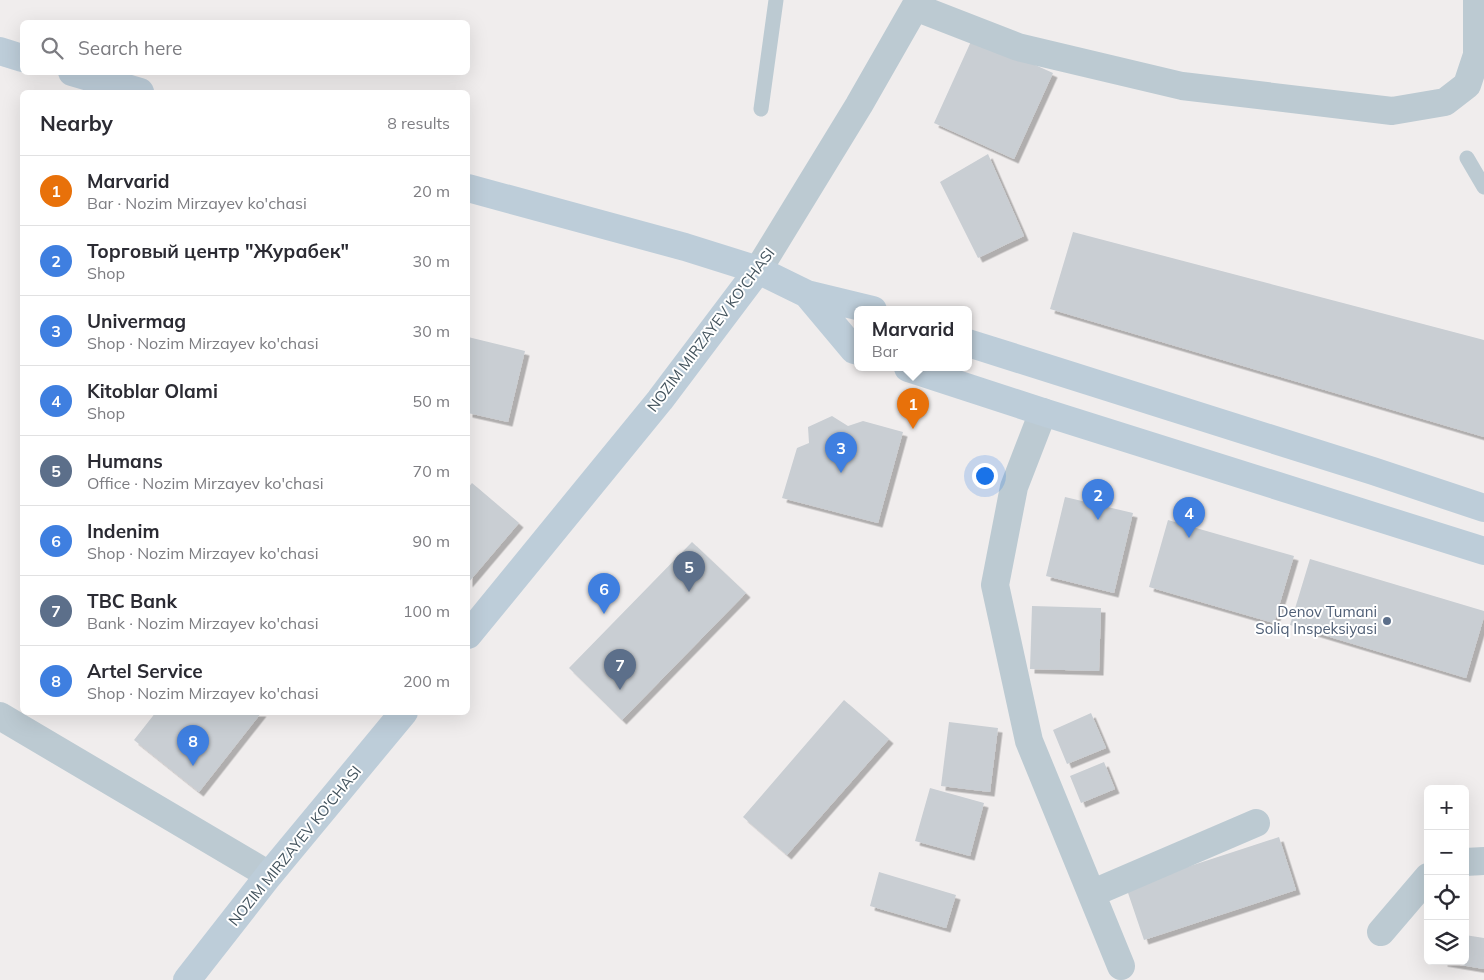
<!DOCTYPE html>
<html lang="en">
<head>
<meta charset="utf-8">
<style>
	:root { --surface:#fff; --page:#f2f2f3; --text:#2b2b33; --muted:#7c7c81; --line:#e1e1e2; --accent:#047ff4 }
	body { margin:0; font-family:Mulish,sans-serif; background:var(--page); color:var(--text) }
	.controls { position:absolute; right:15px; bottom:15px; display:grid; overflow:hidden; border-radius:8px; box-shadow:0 5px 20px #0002 }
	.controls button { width:45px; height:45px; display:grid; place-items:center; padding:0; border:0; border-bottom:1px solid var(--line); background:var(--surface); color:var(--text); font:25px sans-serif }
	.you { position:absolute; left:984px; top:475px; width:18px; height:18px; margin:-12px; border:4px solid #fff; border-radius:50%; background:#1a73e8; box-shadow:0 0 0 8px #1a73e833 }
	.badge { display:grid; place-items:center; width:32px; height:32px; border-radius:50%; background:var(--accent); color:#fff; font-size:16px; font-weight:700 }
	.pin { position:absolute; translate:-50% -41px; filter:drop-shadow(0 1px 2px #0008) }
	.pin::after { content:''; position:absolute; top:26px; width:18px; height:15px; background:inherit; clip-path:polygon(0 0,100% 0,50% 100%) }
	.popup { position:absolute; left:854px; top:306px; width:118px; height:65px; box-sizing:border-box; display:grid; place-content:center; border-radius:8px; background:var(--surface); filter:drop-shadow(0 1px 4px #0005); font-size:16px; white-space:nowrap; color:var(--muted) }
	.popup b { font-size:19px; color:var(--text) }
	.popup::after { content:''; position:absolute; left:50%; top:100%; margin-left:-10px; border:10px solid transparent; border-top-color:var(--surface) }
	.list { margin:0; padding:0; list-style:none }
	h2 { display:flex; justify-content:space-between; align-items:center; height:65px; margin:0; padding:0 20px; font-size:21px }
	h2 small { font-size:16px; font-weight:400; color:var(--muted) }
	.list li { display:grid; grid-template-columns:32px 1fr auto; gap:15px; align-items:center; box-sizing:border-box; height:70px; padding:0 20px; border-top:1px solid var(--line) }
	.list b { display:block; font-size:19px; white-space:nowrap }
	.list p { margin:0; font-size:16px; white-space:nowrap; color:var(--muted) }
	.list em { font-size:16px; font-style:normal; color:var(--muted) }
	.icon { flex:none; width:28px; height:28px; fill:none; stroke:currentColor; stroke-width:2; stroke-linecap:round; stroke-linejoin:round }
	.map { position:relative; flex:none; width:1484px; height:980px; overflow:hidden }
	.search { position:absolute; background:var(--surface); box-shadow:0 5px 20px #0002; left:20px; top:20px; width:450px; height:55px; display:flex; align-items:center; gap:12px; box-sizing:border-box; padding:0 18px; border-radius:8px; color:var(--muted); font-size:19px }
	.panel { position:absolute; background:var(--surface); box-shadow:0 5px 20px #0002; left:20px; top:90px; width:450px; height:625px; border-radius:8px }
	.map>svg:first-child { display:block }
	.building { fill:#c9ced3; filter:url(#shadow) }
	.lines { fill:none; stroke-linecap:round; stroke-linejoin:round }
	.service { stroke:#bccad2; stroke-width:15 }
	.minor { stroke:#bccad2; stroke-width:28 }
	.secondary { stroke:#bdcdd9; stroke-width:28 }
	.service-dot { fill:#5c6f8a; stroke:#fff; stroke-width:2 }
	.labels { text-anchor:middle; stroke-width:4; stroke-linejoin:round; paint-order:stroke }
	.street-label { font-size:15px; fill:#43535d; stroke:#fff }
	.service-label { font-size:15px; fill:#4e5e75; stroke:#fff; text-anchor:end }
</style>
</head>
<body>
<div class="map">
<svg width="1484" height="980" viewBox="0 0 1484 980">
	<defs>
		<filter id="shadow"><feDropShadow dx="4.5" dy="4.5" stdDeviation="0" flood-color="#0004"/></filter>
	</defs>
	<rect width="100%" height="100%" fill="#f0eded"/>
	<path class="building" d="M973,37L1053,73L1014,159L934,123Z
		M988,154L1024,236L978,258L940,182Z
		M1073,232L1484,340V437L1050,309Z
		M468,337L525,351L508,422L468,413Z
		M832,416L848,426L863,421L903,432L878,523L782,498L797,448L809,443L808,427Z
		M472,483L519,523L468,583V488Z
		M1065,497L1133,513L1114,593L1046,576Z
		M1168,520L1294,556L1274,623L1149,587Z
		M692,542L746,593L622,720L569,668Z
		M1310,559L1484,611V617L1466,678L1290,625Z
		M1032,606L1101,608L1099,671L1030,669Z
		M844,700L889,739L787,855L743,817Z
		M156,712H262L199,792L134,740Z
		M1091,713L1106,748L1067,764L1053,730Z
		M949,722L998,728L990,792L941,786Z
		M1104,762L1115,789L1081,803L1070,776Z
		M930,788L984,803L970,856L915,841Z
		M1279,837L1296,890L1144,940L1126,887Z
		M879,872L956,895L946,928L870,906Z
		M1465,935L1484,938V969L1443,962V961H1465Z"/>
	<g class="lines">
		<path class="service" d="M761,109L776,0
			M1467,158L1484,187"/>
		<path class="minor" d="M915,7L1018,47L1182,86L1392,111L1445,102L1467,85L1477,55V0
			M758,270L859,105L919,0
			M1043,412L1014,487L995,585L1029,741L1121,966
			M0,716L269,875
			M1465,862L1484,861
			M1093,893L1256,823
			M1381,932L1428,877"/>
		<path class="secondary" d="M0,51L22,58
			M72,72L140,92
			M468,188L685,247L758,270L807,294L873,310
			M807,294L854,350L858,351
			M968,343L1373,471L1484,508
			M908,368L1043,412L1484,551
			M468,635L660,400L758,270
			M187,980L269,875L404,712"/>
	</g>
	<circle class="service-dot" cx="1387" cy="621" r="5"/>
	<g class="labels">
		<g class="street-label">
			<text transform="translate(711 330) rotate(-53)" y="5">NOZIM MIRZAYEV KO'CHASI</text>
			<text transform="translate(295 846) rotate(-51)" y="5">NOZIM MIRZAYEV KO'CHASI</text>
		</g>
		<g class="service-label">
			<text x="1377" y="617">Denov Tumani<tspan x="1377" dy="17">Soliq Inspeksiyasi</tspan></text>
		</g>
	</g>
</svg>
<div class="controls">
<button>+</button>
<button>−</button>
<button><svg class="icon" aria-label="locate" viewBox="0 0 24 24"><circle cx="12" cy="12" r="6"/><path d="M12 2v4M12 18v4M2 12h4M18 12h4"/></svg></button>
<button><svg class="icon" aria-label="layers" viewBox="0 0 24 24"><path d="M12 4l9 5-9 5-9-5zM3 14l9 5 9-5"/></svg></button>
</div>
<div class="you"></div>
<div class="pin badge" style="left:913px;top:429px;background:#e8710a">1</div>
<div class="popup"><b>Marvarid</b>Bar</div>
<div class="pin badge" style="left:1098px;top:520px;background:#3f7fe0">2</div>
<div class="pin badge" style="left:841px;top:473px;background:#3f7fe0">3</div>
<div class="pin badge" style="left:1189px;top:538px;background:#3f7fe0">4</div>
<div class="pin badge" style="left:689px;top:592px;background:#5c6f8a">5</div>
<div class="pin badge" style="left:604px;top:614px;background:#3f7fe0">6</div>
<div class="pin badge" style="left:620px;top:690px;background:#5c6f8a">7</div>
<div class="pin badge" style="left:193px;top:766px;background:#3f7fe0">8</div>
<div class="search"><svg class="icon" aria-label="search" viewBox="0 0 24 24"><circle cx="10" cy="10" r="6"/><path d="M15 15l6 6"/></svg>Search here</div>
<section class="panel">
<h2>Nearby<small>8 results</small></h2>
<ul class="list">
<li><span class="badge" style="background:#e8710a">1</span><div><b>Marvarid</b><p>Bar · Nozim Mirzayev ko'chasi</p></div><em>20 m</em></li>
<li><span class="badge" style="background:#3f7fe0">2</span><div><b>Торговый центр &quot;Журабек&quot;</b><p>Shop</p></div><em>30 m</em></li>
<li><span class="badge" style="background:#3f7fe0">3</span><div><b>Univermag</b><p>Shop · Nozim Mirzayev ko'chasi</p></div><em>30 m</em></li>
<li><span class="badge" style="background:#3f7fe0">4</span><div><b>Kitoblar Olami</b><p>Shop</p></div><em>50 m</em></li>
<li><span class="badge" style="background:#5c6f8a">5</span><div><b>Humans</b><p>Office · Nozim Mirzayev ko'chasi</p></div><em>70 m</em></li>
<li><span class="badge" style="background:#3f7fe0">6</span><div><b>Indenim</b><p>Shop · Nozim Mirzayev ko'chasi</p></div><em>90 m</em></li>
<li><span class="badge" style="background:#5c6f8a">7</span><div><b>TBC Bank</b><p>Bank · Nozim Mirzayev ko'chasi</p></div><em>100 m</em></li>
<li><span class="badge" style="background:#3f7fe0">8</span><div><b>Artel Service</b><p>Shop · Nozim Mirzayev ko'chasi</p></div><em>200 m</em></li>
</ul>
</section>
</div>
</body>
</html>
